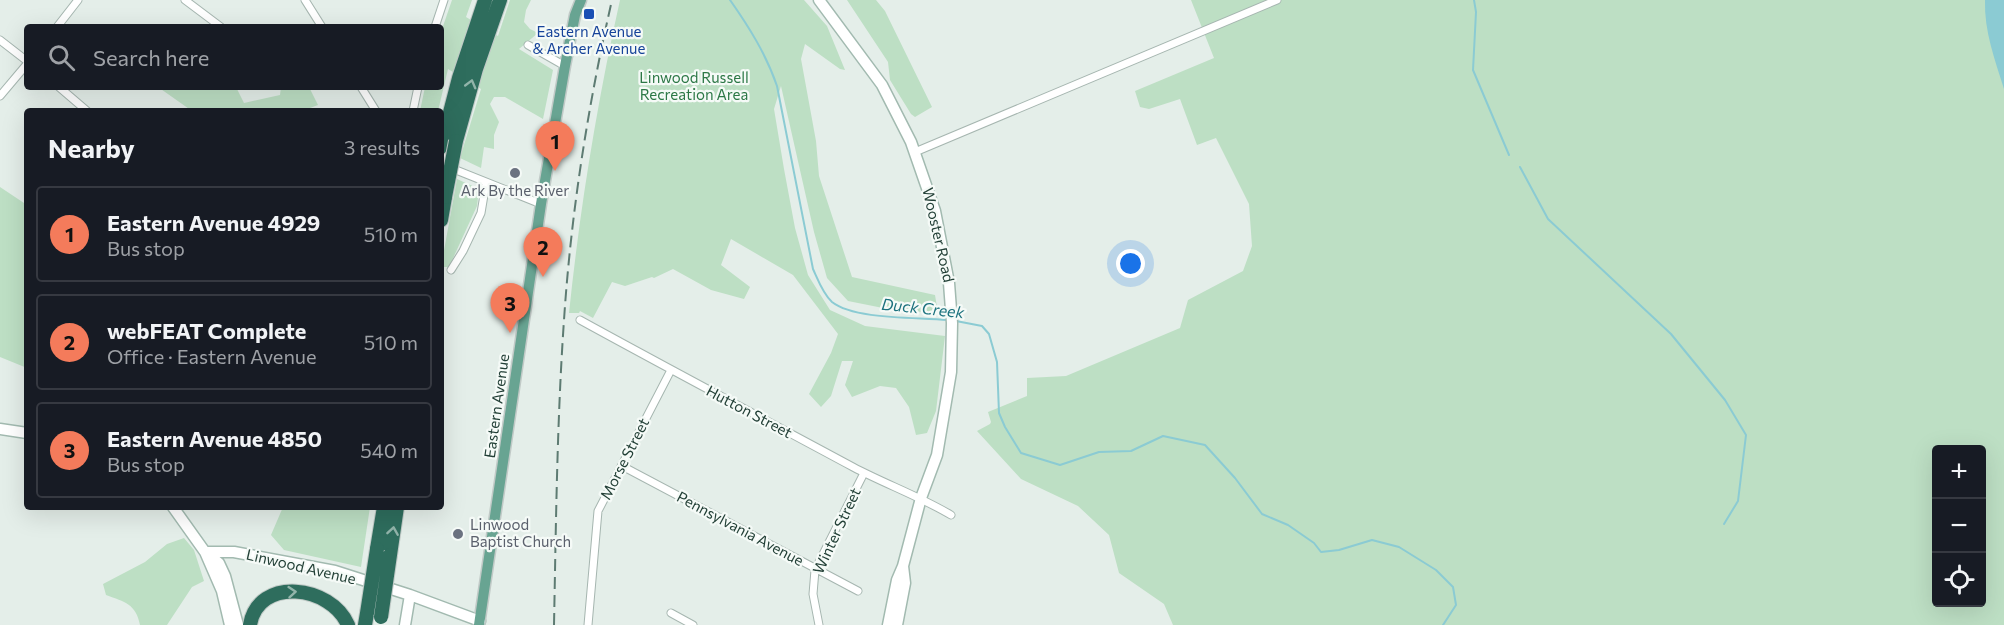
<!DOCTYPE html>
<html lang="en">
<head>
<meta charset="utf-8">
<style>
	:root { --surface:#171b24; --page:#242831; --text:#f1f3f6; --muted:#9ea1a6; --line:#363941; --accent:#f47b5b }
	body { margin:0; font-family:Commissioner,sans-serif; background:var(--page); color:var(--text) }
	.controls { position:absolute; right:18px; bottom:18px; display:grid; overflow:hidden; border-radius:6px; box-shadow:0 6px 24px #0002 }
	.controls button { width:54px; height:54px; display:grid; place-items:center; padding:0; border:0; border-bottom:2px solid var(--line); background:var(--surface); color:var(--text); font:30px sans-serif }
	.you { position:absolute; left:1131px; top:264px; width:21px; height:21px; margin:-15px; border:4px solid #fff; border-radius:50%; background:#1a73e8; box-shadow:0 0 0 9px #1a73e833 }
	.badge { display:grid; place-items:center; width:39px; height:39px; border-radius:50%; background:var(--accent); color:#111; font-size:20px; font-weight:700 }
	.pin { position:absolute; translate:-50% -50px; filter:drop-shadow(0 2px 3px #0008) }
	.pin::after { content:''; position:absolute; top:32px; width:21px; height:18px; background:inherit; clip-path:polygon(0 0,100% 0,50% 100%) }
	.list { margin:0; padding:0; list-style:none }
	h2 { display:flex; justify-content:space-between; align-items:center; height:78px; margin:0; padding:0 24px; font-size:26px }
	h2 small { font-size:20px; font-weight:400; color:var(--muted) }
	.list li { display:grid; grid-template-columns:39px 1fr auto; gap:18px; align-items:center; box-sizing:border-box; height:96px; margin:0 12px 12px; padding:0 12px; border:2px solid var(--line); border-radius:6px }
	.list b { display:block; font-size:22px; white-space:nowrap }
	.list p { margin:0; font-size:20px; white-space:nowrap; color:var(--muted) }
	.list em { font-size:20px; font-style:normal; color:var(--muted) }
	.icon { flex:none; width:33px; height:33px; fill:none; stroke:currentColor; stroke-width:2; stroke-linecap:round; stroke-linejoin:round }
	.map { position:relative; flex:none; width:2004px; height:625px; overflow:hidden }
	.search { position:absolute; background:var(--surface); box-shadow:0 6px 24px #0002; left:24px; top:24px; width:420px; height:66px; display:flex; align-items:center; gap:15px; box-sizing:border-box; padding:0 21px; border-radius:6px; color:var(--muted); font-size:22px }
	.panel { position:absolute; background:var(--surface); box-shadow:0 6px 24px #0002; left:24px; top:108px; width:420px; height:402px; border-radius:6px }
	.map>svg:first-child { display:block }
	.green { fill:#bddfc4; fill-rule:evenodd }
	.water { fill:#8bcbd3 }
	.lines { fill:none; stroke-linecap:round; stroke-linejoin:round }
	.stream { stroke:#8bcbd3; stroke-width:2 }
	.street-casing { stroke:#a6b6b0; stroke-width:9 }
	.secondary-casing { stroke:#a2bab0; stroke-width:13 }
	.primary-casing { stroke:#c1cac7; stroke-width:13 }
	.highway-casing { stroke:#c1cac7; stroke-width:16 }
	.street { stroke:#fff; stroke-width:7 }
	.secondary { stroke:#fff; stroke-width:10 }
	.primary { stroke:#68a492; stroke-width:10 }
	.highway { stroke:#2e6d5d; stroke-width:14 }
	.rail { stroke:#5d7b72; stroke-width:2; stroke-dasharray:12 6; stroke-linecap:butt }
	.highway-bridge-casing { stroke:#c1cac7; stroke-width:16; stroke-linecap:butt }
	.highway-bridge { stroke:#2e6d5d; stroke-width:14 }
	.oneway { stroke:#92b4aa }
	.transit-dot { fill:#1a4fb4; stroke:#f5faf7; stroke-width:2 }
	.worship-dot { fill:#6b7280; stroke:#f5faf7; stroke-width:2 }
	.labels { text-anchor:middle; stroke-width:4.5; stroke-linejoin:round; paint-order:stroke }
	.transit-label { font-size:15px; fill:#164399; stroke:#f5faf7 }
	.park-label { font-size:15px; fill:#2c7846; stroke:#f5faf7 }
	.worship-label { font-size:15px; fill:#5b616d; stroke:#f5faf7 }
	.street-label { font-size:15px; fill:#234037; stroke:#f5faf7 }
	.water-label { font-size:16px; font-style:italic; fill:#1b717d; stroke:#f5faf7 }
</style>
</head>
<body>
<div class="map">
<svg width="2004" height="625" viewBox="0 0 2004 625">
	<rect width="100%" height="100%" fill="#e4eee9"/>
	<path class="green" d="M452,0H472L466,17L498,36L510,0H531L526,10L524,22L530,29L538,33L519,49L553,70L543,119L505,97H494L490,104L499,122L494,135V149L484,147L481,168L460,158L481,89L448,69L438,111H420L425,87H441V32Z
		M620,0H804L827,26L845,70L840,69L805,44L801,59L816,141L819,176L852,277L935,295L938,313L893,310L848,301L827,278L814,232L781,86L774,109L784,169L795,228L808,275L830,310L865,326L945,336L936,411L927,433L916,435L909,407L896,388L880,386L852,397L845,385L853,361H842L831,396L821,407L809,394L831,353L838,334L793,275L731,239L721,265L750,287L744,299L711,290L673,269L654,278L652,277L625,286L612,282L593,318L580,311L579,313H569C580,208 597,103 620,0Z
		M847,0H876L885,11L932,107L915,117L911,114L890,80L888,62Z
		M1191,0H2004V625H1173L1164,604L1119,573L1109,535L1078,506L1021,479L977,431L990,424L991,422L988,412L1027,396V378L1066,376L1180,328L1188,300L1243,271L1252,246L1249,204L1216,138L1197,145L1180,99L1149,109L1140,107L1135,91L1214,58ZM1936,450H1982V602H1936Z
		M158,87H236L244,103L280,95L281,87H309L318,105L302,111H192Z
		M457,179L479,189L477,206L449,267H441Z
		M0,187L27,205V368L0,357Z
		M283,507H370L361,567L284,550L271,535Z
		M184,538L194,550L204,581L192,587L167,625H140C136,604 125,602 106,595L103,584L145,562L167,544Z"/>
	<path class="water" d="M1985,0H2004V89C1995,60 1984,31 1985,0Z"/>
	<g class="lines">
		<path class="stream" d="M730,0C749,27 766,54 777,86L813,269C818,280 823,294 832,302C855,320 917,317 947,320
			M1474,0L1476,12L1473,70L1509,155
			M1520,167L1548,219L1671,334L1725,400L1746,435L1738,501L1724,524
			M956,321L982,326L989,334L997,362L999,413L1005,427L1021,453L1060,465L1099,452L1131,451L1163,436L1205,445L1235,478L1262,514L1288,525L1314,543L1321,552L1339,550L1372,540L1399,547L1436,570L1453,587L1456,605L1443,625"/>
		<g class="street-casing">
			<path id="street" d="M185,0L221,27
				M305,0L322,27
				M57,27L78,0
				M435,27L444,0
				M0,40L27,61
				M528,45L565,66
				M59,87L87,111
				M361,87L376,111
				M0,96L27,64
				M413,111L418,87
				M915,152L1277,0
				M441,164L541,204
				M451,270L463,251L481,213L486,183
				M580,320C671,370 762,418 853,467C885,484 919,496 951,515
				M622,466L858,591
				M671,613L693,625
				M588,625L598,511L671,370
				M819,625L813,594L815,570L864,473"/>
		</g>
		<g class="secondary-casing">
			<path id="secondary" d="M819,0L882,85L911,142L935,211L949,283L952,323L951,372L937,455L921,498L903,566L897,580L888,625
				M0,429L27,433
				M173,507L205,552L222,591L230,625
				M205,552H234L335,571L410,595L480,621
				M207,553L219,563L225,576L238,625
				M405,625L410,595
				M897,625L905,583L903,566"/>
		</g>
		<g class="primary-casing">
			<path id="primary" d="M479,625L541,204L565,66L575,15L581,0"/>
		</g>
		<g class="highway-casing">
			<path id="highway" d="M456,141L476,69L500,0
				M441,147L459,78L485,0
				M441,220L445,197
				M377,549L384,507
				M390,555L397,507
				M250,625C258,576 331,585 348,625
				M365,625L367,613"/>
		</g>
		<use href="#street" class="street"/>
		<use href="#secondary" class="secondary"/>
		<use href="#primary" class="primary"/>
		<use href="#highway" class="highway"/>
		<path class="rail" d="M554,625C556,523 557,421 564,320C571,213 588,105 612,0"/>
		<g class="highway-bridge-casing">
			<path id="highway-bridge" d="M445,197L456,141
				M367,613L377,549
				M381,617L390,555"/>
		</g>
		<use href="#highway-bridge" class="highway-bridge"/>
	</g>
	<defs><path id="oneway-chevron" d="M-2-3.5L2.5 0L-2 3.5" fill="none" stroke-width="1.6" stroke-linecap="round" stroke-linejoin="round" transform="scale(1.5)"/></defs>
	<g class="oneway">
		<use href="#oneway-chevron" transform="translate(471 84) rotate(-75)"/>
		<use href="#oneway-chevron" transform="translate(393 531) rotate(-81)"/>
		<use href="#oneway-chevron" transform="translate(292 592) rotate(-5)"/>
	</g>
	<rect class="transit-dot" x="583" y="8" width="12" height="12" rx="3"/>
	<g class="worship-dot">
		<circle cx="515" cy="173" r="6"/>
		<circle cx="458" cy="534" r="6"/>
	</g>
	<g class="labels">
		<g class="transit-label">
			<text x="589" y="37">Eastern Avenue<tspan x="589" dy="17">&amp; Archer Avenue</tspan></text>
		</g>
		<g class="park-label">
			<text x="694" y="83">Linwood Russell<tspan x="694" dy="17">Recreation Area</tspan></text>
		</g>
		<g class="worship-label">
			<text x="515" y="196">Ark By the River</text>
			<text x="470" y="530" text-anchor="start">Linwood<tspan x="470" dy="17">Baptist Church</tspan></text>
		</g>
		<g class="street-label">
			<text transform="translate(938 235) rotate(77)" y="5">Wooster Road</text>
			<text transform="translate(497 406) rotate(-82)" y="5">Eastern Avenue</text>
			<text transform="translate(749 412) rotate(28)" y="5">Hutton Street</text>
			<text transform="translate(625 459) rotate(-63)" y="5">Morse Street</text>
			<text transform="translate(740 529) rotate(28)" y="5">Pennsylvania Avenue</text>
			<text transform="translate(837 531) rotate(-65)" y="5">Winter Street</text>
			<text transform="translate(301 567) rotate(13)" y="5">Linwood Avenue</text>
		</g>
		<g class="water-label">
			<text transform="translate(923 308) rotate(6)" y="6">Duck Creek</text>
		</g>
	</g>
</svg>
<div class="controls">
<button>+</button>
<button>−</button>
<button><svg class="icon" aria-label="locate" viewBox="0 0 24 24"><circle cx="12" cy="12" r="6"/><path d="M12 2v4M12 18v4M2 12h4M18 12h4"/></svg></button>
</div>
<div class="you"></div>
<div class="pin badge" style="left:555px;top:171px">1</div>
<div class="pin badge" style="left:543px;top:277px">2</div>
<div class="pin badge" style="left:510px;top:333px">3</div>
<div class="search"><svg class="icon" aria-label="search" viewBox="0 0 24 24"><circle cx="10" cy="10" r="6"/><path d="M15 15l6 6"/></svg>Search here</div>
<section class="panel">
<h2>Nearby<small>3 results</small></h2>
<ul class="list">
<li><span class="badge">1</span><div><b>Eastern Avenue 4929</b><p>Bus stop</p></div><em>510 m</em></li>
<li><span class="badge">2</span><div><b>webFEAT Complete</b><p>Office · Eastern Avenue</p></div><em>510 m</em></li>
<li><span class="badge">3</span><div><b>Eastern Avenue 4850</b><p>Bus stop</p></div><em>540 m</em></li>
</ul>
</section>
</div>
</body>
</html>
